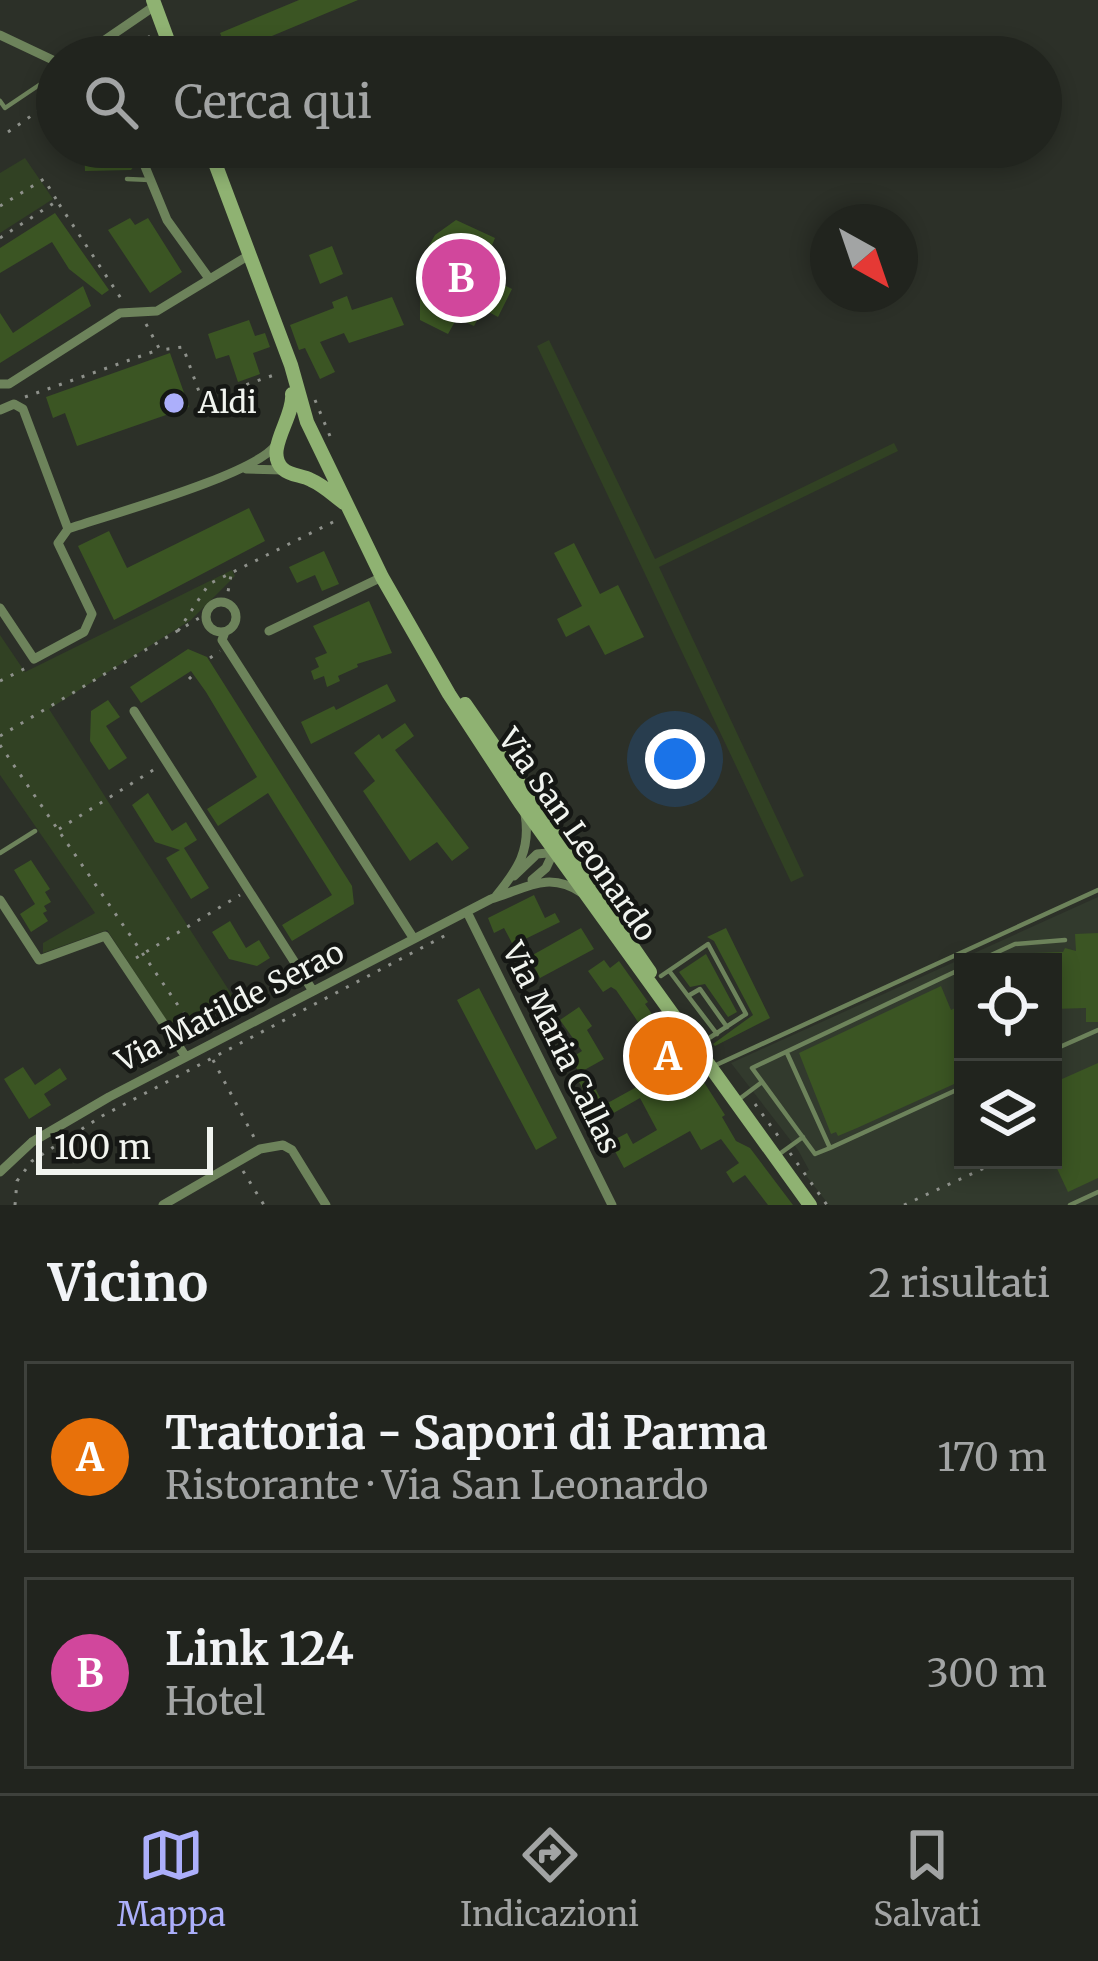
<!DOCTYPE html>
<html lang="it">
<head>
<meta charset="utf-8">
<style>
	:root { --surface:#21241e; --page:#292c27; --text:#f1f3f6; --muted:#a2a4a4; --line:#3e413c; --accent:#acaffb }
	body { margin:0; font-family:Merriweather,serif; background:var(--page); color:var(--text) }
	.controls { position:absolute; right:36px; bottom:36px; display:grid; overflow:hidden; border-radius:0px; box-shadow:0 6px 18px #0003 }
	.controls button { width:108px; height:108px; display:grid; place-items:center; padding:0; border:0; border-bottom:3px solid var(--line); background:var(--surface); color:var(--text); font:60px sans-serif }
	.compass { position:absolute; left:810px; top:204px; width:108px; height:108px; border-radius:50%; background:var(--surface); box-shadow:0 6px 18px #0003; rotate:140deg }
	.scale { position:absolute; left:36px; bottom:30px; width:177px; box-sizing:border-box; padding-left:12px; border:6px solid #f1f4ef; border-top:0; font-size:33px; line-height:42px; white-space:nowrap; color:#f1f4ef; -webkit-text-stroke:9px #151714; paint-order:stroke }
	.you { position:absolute; left:675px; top:759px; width:42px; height:42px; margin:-30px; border:9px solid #fff; border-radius:50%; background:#1a73e8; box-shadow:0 0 0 18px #1a73e833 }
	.badge { display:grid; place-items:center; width:78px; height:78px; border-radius:50%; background:var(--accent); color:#fff; font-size:39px; font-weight:700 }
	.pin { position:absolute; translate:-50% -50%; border:6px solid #fff; box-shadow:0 3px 12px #0006 }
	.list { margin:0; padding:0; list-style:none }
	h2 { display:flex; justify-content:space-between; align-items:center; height:156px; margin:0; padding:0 48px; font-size:51px }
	h2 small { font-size:39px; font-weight:400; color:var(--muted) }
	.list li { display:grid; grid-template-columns:78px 1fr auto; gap:36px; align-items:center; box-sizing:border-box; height:192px; margin:0 24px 24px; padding:0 24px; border:3px solid var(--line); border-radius:0px }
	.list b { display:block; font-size:45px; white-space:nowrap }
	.list p { margin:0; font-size:39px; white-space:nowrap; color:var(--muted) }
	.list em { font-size:39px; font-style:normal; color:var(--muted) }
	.icon { flex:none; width:66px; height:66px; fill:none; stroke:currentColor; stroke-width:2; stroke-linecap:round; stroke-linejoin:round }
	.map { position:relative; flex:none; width:1098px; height:1205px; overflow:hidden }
	.search { position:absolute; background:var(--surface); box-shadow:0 6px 18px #0003; left:36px; right:36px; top:36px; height:132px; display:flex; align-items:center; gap:30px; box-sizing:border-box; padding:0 42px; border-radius:66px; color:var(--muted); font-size:45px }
	.sheet { height:588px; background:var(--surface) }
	nav { display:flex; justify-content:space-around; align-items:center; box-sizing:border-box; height:168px; border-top:3px solid var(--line); background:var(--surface); font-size:33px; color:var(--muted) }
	nav a { display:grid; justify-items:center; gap:6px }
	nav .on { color:var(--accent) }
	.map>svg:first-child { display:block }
	.built { fill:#323a2d; fill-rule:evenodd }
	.green { fill:#314123 }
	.building { fill:#3b5523 }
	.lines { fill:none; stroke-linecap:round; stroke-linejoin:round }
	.path { stroke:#8e918b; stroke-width:3; stroke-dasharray:3 9; stroke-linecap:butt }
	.lane { stroke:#6d835b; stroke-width:4.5 }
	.street { stroke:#6d835b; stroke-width:9 }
	.secondary { stroke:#8fb272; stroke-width:14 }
	.poi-dot { fill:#acaffb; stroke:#151714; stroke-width:4.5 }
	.labels { text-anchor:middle; stroke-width:9; stroke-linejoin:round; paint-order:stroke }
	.poi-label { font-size:30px; fill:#f1f4ef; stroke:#151714; text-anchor:start }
	.street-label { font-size:30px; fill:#f1f4ef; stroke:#151714 }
</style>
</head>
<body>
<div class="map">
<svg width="1098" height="1205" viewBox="0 0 1098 1205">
	<rect width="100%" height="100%" fill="#2c3028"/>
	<path class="built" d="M1098,897V1205H829L804,1173L809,1170L798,1150L731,1063ZM963,962H1053V1160H963Z"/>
	<path class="green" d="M25,158L53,199L0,233V173Z
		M549,340L655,559L894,443L898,451L659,567L804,876L791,882L537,346Z
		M232,570L235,576L191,620L49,709L237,1003L176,1035L107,930L43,953V943L95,913L0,775V635L25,672Z"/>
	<path class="building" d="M299,0H358L229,54L220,33Z
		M84,147H128L126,152L134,166L131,170L85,171Z
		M55,213L109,290L102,295L69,269L52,242L0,273V248Z
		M130,218L135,225L148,218L182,272L150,293L108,230Z
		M456,220L495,238L488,255L505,264L496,281L512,289L498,317L483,309L474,326L457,318L448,334L420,320V289L426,276L416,269L435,235Z
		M332,246L343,274L320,284L309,255Z
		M83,286L91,306L0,363V313L13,333Z
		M347,296L352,310L392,297L404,325L349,343L344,333L320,342L335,372L320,379L305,348L299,350L290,325L334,308L332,302Z
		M249,320L255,336L265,333L270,347L253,353L260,374L238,382L229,355L216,359L208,334Z
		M170,353L189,407L77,446L65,413L53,418L46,397Z
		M249,508L265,541L114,620L78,546L109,531L127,568Z
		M574,543L600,594L618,585L644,637L605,655L589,625L566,637L557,619L582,606L554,553Z
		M324,551L339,584L322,591L315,575L297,583L289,567Z
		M369,601L392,653L357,664L358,667L338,676L340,681L327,687L324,676L314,680L311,671L319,667L315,658L327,653L313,626Z
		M188,649L207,657L352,886L354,904L292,941L282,925L332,895L268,793L218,826L207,809L257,777L206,692L191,671L141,703L130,687Z
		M387,684L396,701L311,744L301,722L334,706L336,710Z
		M108,700L120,717L106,726L127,758L109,770L90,741L91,711Z
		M405,723L414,736L395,750L469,848L452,861L437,842L410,861L363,791L375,781L354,753L379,734L382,739Z
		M148,793L172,831L186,822L197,840L184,848L209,888L191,899L166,858L180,850L155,842L132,805Z
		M31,860L50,889L45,892L51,902L44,906L47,911L43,913L48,921L31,932L20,914L35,904L14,870Z
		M534,895L545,918L555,913L560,922L513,945L504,928L494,933L488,918Z
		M230,921L246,948L259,940L270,958L257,966L229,959L212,932Z
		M581,928L594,949L540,978L529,957Z
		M726,928L770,1018L715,1046L713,1044L753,1015L714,941L707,937Z
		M1098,933V1022H1086V1008L1053,1009V962H1033V953L1063,952L1065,948L1076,951L1075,934Z
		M706,954L737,1012L728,1017L705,984L690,987L679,972Z
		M604,960L610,968L619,961L648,1002L645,1004L659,1024L655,1027L692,1081L700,1076L725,1115L722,1117L736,1141L750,1148L793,1205H768L745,1175L733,1183L726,1172L739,1163L721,1139L701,1150L690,1131L624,1168L610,1142L627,1133L633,1144L657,1130L640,1098L596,1123L594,1111L578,1080L588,1075L604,1105L660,1074L642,1047L650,1041L634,1016L616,990L611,987L603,992L588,971Z
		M941,986L951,1010L963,1004V1080L857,1128L838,1136L836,1132L831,1134L799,1053Z
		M479,988L557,1138L536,1150L457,1000Z
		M579,1007L592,1026L587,1030L604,1059L579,1073L571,1058L582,1051L560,1020Z
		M1098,1063V1178L1068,1192L1053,1160V1083Z
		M23,1067L35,1085L60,1068L67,1079L44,1094L51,1105L29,1119L4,1079Z"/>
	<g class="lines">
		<path class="path" d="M117,57L152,35
			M8,132L57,98
			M0,206L44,179L56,199
			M0,238L57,201L124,303
			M146,324L160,350L183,347L202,400L274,375L280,378
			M25,397L158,350
			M315,400L332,441
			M226,603L231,575
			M178,631L209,584L339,519
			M210,658L220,651
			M189,679L193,675
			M0,681L30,666
			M0,736L206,614
			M0,745L199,1036
			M59,829L158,767
			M136,958L240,895
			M213,1060L256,1141
			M755,1104L781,1140
			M790,1153L827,1205
			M243,1171L264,1205
			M15,1205L17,1181L32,1161L102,1116L448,934
			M904,1205L1002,1160"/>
		<path class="lane" d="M0,101L5,108L57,73
			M127,179L150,180
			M0,853L35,831
			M976,962L1015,944L1065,940
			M670,972L688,996L700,989L727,1027
			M955,972L963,991
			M661,976L708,944L746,1014L697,1046
			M688,996L717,1034
			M1053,1050L1098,1030
			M787,1053L830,1148L963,1087
			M716,1065L1098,890
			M738,1100L762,1082
			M830,1148L815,1154L752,1068L963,968
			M778,1155L803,1137
			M1070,1205L1098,1192"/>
		<path class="street" d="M0,35L57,62
			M80,57L156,5
			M137,147L167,220L208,277
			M0,384H9L120,313L157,311L251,254
			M0,410L14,404L23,409L68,529
			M246,469L283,470
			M206 617a15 15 0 1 1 30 0a15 15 0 1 1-30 0Z
			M0,608L34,659L84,632L92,614L58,543L68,529C111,514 251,476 275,446
			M269,631L382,577
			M225,632L222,640L414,939
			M134,711L313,991
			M514,876L537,854L558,852
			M532,880L546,868L554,851
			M496,896C518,869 531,850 525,814
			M0,900L39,960L105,936L186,1057
			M467,912L612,1205
			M0,1172L32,1142L109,1097L491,899C525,889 548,870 582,893
			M163,1205L260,1149L283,1145L292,1150L326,1205"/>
		<path class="secondary" d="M153,0L174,57
			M209,147L291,365L307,422L382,577L449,694L521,804L810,1205
			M292,394C295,417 263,451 283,469C291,476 302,475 311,480C323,485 333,495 344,503
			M465,704L650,972"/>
	</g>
	<circle class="poi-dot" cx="174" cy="403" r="12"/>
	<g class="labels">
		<g class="poi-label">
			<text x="198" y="413">Aldi</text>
		</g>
		<g class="street-label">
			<text transform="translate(577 835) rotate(55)" y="10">Via San Leonardo</text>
			<text transform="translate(230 1007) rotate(-27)" y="10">Via Matilde Serao</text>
			<text transform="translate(561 1048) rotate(64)" y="10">Via Maria Callas</text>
		</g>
	</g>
</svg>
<div class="controls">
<button><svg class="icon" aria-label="locate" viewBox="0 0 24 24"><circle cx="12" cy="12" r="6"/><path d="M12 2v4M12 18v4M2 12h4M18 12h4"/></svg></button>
<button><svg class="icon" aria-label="layers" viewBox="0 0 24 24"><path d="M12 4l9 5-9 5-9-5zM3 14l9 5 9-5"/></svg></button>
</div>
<svg class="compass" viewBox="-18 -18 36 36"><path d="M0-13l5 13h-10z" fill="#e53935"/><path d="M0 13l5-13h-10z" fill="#a2a4a4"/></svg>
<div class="scale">100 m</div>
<div class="you"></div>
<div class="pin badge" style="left:668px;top:1056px;background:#e8710a">A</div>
<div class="pin badge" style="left:461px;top:278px;background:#d1479c">B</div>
<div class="search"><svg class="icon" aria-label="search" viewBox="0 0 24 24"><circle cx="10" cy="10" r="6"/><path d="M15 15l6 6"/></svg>Cerca qui</div>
</div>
<section class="sheet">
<h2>Vicino<small>2 risultati</small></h2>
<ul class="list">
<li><span class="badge" style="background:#e8710a">A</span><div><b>Trattoria - Sapori di Parma</b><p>Ristorante · Via San Leonardo</p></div><em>170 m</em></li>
<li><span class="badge" style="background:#d1479c">B</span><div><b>Link 124</b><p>Hotel</p></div><em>300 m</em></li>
</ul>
</section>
<nav>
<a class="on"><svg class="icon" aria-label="map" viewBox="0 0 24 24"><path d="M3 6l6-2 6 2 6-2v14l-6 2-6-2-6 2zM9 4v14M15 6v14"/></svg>Mappa</a>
<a><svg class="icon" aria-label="directions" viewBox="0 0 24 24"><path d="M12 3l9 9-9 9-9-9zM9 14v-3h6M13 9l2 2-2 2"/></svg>Indicazioni</a>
<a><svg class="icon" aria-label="saved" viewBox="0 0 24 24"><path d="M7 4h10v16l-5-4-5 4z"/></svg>Salvati</a>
</nav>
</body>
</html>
